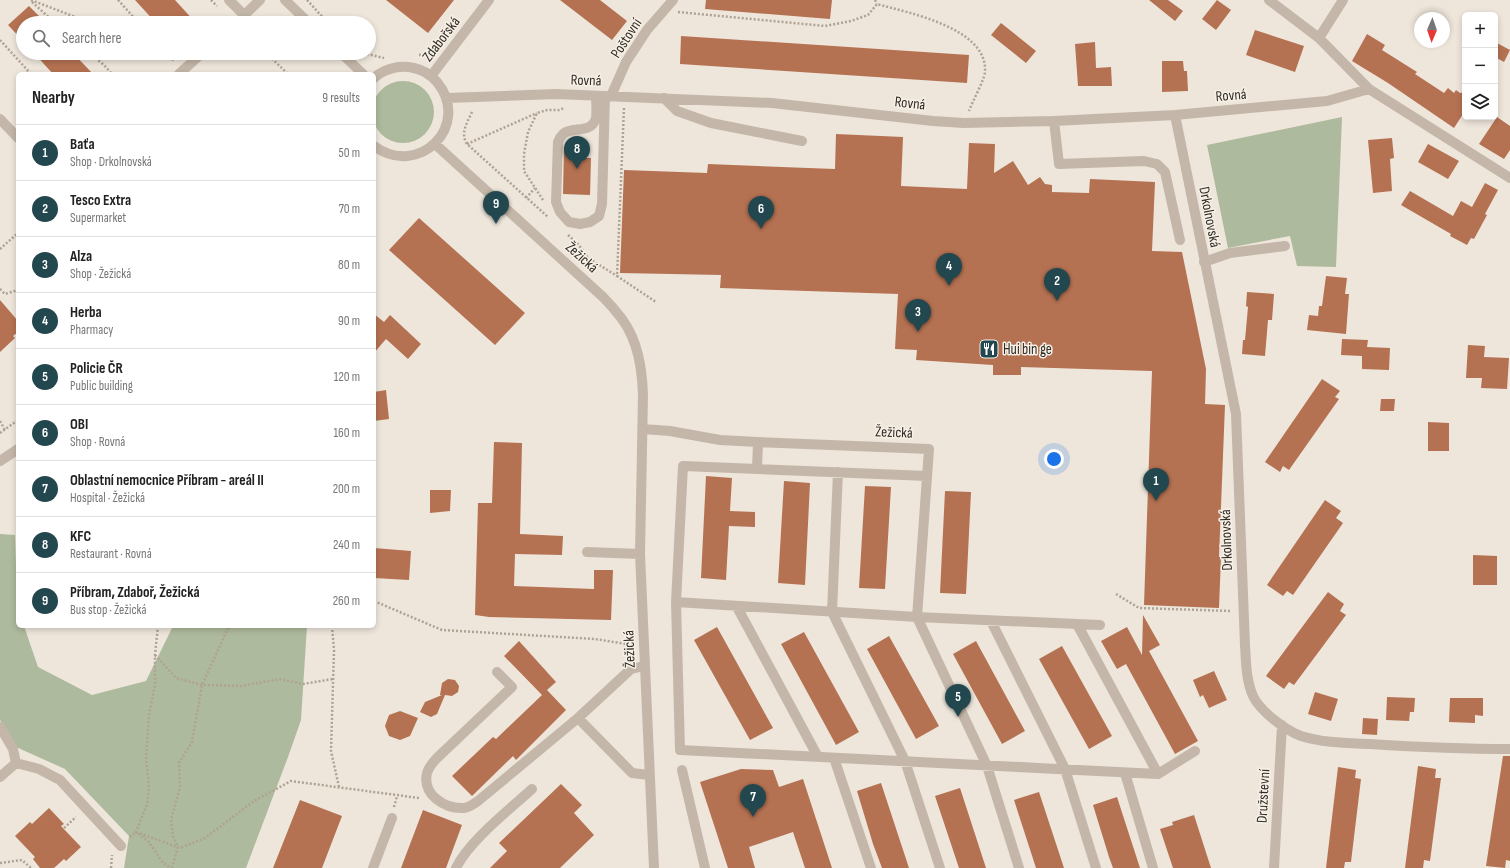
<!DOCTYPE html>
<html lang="en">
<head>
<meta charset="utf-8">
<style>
	:root { --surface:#fff; --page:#f2f2f2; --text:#222; --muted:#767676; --line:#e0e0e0; --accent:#23474e }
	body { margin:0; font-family:"Sofia Sans Condensed",sans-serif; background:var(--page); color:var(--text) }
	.controls { position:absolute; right:12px; top:12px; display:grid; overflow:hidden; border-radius:6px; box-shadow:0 2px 6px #0003 }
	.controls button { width:36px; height:36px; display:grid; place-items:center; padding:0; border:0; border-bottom:1px solid var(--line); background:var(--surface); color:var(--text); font:20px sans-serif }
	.compass { position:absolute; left:1414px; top:12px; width:36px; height:36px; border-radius:50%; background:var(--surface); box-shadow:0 2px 6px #0003; rotate:182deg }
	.you { position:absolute; left:1054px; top:459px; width:14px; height:14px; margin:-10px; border:3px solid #fff; border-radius:50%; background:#1a73e8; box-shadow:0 0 0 6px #1a73e833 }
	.badge { display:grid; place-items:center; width:26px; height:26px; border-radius:50%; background:var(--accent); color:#fff; font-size:13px; font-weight:700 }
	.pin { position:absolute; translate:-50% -33px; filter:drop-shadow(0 1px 2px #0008) }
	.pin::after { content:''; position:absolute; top:21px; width:14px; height:12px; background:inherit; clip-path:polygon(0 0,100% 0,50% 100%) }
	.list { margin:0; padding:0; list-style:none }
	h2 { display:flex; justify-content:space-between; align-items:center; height:52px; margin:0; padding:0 16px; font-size:17px }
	h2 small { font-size:13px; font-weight:400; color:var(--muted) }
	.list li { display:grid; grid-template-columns:26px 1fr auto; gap:12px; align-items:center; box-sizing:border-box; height:56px; padding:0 16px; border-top:1px solid var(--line) }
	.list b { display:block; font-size:15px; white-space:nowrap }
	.list p { margin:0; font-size:13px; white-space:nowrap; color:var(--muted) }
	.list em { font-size:13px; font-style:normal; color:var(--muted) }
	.icon { flex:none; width:22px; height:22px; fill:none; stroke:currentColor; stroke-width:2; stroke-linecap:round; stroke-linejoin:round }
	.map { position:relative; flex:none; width:1510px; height:868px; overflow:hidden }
	.search { position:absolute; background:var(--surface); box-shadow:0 2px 6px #0003; left:16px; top:16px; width:360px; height:44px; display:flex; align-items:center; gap:10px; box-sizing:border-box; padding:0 14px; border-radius:22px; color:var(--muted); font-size:15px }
	.panel { position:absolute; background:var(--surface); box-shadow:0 2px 6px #0003; left:16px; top:72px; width:360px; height:556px; border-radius:6px }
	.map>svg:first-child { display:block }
	.green { fill:#aeba9d }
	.building { fill:#b57252 }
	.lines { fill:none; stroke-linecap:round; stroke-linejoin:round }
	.path { stroke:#afa293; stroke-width:2.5; stroke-dasharray:2 2; stroke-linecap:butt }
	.minor { stroke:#c4b7a9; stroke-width:10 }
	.labels { text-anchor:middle; stroke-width:3; stroke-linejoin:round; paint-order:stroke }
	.street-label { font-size:15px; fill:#322c27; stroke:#f6f0e6 }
	.poi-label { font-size:15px; fill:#322c27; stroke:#f6f0e6; text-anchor:start }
</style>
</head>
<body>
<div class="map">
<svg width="1510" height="868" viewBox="0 0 1510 868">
	<rect width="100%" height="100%" fill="#eee6db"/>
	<path class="green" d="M372 112a31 31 0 1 1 62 0a31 31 0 1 1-62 0Z
		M1342,117L1336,267L1297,266L1290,236L1228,248L1207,145Z
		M0,534L15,535L18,626H24L38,667L92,695L146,681L173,626H307L301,720L288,757L246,868H124L129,836L65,769L16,747L0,720Z"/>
	<path class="building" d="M135,0H175L196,23H156Z
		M386,0H454L428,33Z
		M560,0H600L627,21L612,40Z
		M706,0H832L830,19L705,9Z
		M1149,0H1168L1183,11L1175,21Z
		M1217,0L1231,10L1216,30L1202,19Z
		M29,6L46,23H23V41L8,25Z
		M1001,23L1036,51L1026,63L991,35Z
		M1255,30L1304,46L1295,72L1246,55Z
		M1367,34L1385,45L1382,50L1417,72L1415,74L1444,93L1448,88L1454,93L1456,90L1460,93L1465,92V111L1454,128L1388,83L1352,61Z
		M681,36L969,55L967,83L680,64Z
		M1095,42L1096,68L1111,67L1112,86H1078L1075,44Z
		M1495,42L1510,50L1504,62L1495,57Z
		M34,53H73L93,74H53Z
		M1162,61H1183L1184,71H1187L1188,91L1162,92Z
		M1497,117L1510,126V150L1504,159L1479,144Z
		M836,134L903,137L901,186L967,189L969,143L995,144L994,173L1013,161L1028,185L1040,177L1045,184L1052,185V192L1089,193L1090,179L1155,182L1152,251L1182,252L1206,369L1205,404L1225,405L1219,557H1221L1219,608L1144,605L1152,371L1021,367V375H993V365L916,360L917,350L895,349L898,294L720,288L721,275L620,273L624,170L707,173L708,164L835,169Z
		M1392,138L1394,158L1390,159L1392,191L1373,193L1368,140Z
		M1428,144L1459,161L1448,179L1418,162Z
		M564,147L586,148V158H591L590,195L563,194Z
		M1485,183L1498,190L1485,214L1487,215L1474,239L1471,238L1467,245L1450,236L1451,234L1401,205L1410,191L1453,216L1461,201L1472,207Z
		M419,218L525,313L495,345L389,250Z
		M1326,276L1347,278L1345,294H1349L1346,334L1307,330L1309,315L1318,316L1319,306H1322Z
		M1247,292L1274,294L1272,320H1268L1265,356L1242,354L1243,340H1245L1248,307L1246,306Z
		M0,300L18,321V332L13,336L15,338L0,352Z
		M374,314L384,322L390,315L421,344L408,359L386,339L374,353Z
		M1342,339L1368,340L1367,347L1390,348L1389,370L1362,369V356L1341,355Z
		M1468,345L1485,346L1484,357L1509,358L1507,389L1481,388L1482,378H1466Z
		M1322,379L1340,391L1335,397L1339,399L1289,470L1283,466L1280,472L1265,462Z
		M386,390L389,419L374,421V392Z
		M1381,399H1395L1394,411H1380Z
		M1428,422L1449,423V451H1428Z
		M494,442L522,443L520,534L563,536L562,555L515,554L514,586L594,589V570H613L611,620L489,617L475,615L478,503H492Z
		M706,476L732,478L730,511L755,512V527L729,526L726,580L701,578Z
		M784,481L810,483L805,585L778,583Z
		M865,486L891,487L885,589L859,588Z
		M430,490H451L450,511L430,513Z
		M945,491L971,492L966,594L940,593Z
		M1325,500L1341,511L1336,518L1343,523L1293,595L1287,591L1283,596L1267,585Z
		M374,548L411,551L409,580L374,578Z
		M1473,555L1497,556V585H1473Z
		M1328,592L1344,604L1340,611L1346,615L1294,685L1289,682L1284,689L1266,676Z
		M1143,615L1160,645L1149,651L1198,741L1175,754L1126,664L1117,669L1101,641L1127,627L1142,655Z
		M717,627L773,728L750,740L694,640Z
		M804,632L859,732L836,745L781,644Z
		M889,636L939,726L916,739L867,649Z
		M519,641L556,682L547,690L566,710L516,760L513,756L472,796L452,776L493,737L496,739L542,695L504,656Z
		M976,641L1025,731L1002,744L953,654Z
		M1062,646L1112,736L1089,749L1039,659Z
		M1214,671L1227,700L1209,708L1203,695L1200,697L1193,680Z
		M448,679L455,680L459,686L458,692L452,696L445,695L437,714L431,717L420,712L425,702L442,695H440L442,683Z
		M1315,692L1338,699L1331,721L1308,714Z
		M1387,697L1415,698L1414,712H1410L1409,721L1386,720Z
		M1450,698H1483V716L1475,715V723L1449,722Z
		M400,711L418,718L410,736L400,740L389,736L385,726L389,715Z
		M1363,718L1378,719L1377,735L1362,734Z
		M1503,756H1510V861L1506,860L1505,868L1486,866Z
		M1418,766L1436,769L1435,778H1441L1430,861L1424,860L1423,868H1405Z
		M1338,767L1356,770L1355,778L1361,779L1351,862H1345L1344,868H1326Z
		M741,769L773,770L779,787L803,779L832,868H805L793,832L749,847L755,868H728L700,782Z
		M881,783L909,868H882L873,844L857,791Z
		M561,784L582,805L574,813L594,835L560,868H490L507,851L499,843Z
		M960,788L986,868H959L935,796Z
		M1039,792L1064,868H1036L1014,800Z
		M1117,797L1140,868H1113L1109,857L1093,805Z
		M300,800L342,816L322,868H273Z
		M49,808L64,824L61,826L81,847L66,861L64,859L54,868H40L33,859L35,857L15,836L30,822L32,824Z
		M423,810L462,825L446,868H401Z
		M1194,815L1211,868H1173L1160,829L1173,825L1172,822Z"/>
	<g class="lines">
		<path class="path" d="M31,0L91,23
			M118,0L139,23
			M211,0L217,6
			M307,0L328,23
			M875,0L877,4
			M32,2L55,23
			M678,12L825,26L851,21L868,15L877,4C909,13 988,28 985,72C984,81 972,102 969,111
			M0,40L31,74
			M89,53L104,65L112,74
			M155,53L169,56
			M167,53L174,61
			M266,53L288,74
			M363,53L384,58
			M419,55L428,54L435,47
			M624,108L617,276L656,302
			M472,112C467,123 460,133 467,144L548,217
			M467,144L537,113
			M526,198L535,188
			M543,200L524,171V154L528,132L537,113L547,110H559L564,108
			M568,235L578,244L588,258L617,276
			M0,249L18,233
			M0,289L5,294L18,290
			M0,421L5,430
			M0,433L18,420
			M1116,594L1139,608L1231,611
			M374,601L442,630L595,639L633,645
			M158,626L155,655V685L149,715L146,759L149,787L147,804L136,832L149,842L163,863L171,868
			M332,626L334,650L331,751L339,787
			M155,655L176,678L202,685L241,686L280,679L303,684L333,679
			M394,807L397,796
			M64,828L76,817
			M130,837L136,832L180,848L205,838L254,801L291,781L419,798
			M0,863L22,860L31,868
			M111,868L112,855
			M172,868L178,847L173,836L171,820L180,787L179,763L192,742L202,685L229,626"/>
		<path class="minor" d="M229,0L244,15
			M285,0L309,23
			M1269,0L1319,38L1369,89L1510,178
			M236,23L260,0
			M1319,38L1343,0
			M341,53L363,74
			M179,74L202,53
			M431,76L489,0
			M374,78C385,68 400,65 414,68C423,70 432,76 437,82C472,125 419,179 374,146
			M596,96C596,103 597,112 596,118C592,132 578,128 569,131C563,132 560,137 558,142L556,202L560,212L569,222L580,224L590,222L599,216L602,204L605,96
			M611,96L626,62L647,30L673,0
			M447,98L556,94L772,103L933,121L964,123L1054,121L1175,115L1327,101L1369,89
			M664,98L677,111L711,123L802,141
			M1175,115L1236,414L1245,645C1246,662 1246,680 1253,696C1260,711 1285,730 1301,736C1323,743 1347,743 1370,744C1417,747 1463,749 1510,749
			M0,119L18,138
			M1054,121L1059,164L1144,161L1157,164L1165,172L1180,240
			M435,144L603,297C610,304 616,311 622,319C638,341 642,368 643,395L640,554L654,868
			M1204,262L1230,253L1285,246
			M643,429L670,431L720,440L758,442L929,449L917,617L987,766L1019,868
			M0,461L18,449
			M757,469L758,442
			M838,472L832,612L905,761L940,868
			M587,552L640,554
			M676,602L683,466L927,476
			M737,607L818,757
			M991,621L1065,769L1096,868
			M1077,624L1158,774
			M1100,625L917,617L676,602L680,750L1158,774L1195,751
			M497,672L512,687L437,758C433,762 429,767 427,773C422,795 445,809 464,808C470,807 474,804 478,801L578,718L631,669L644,666
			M578,718L632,773L649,775
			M0,727L13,749L16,763
			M834,758L871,868
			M16,763L39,769L60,780L121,846
			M682,770L705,868
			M1125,773L1153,868
			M0,777L16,763
			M373,868L392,818
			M456,868C469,841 509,810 532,789
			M1274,868L1282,725"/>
	</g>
	<defs>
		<g id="restaurant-square" transform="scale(1)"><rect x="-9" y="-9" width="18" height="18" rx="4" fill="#23474e" stroke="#f6f0e6"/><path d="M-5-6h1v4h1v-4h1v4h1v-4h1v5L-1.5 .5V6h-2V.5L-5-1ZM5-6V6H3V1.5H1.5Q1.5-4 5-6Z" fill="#fff"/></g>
	</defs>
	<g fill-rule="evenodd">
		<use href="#restaurant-square" x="989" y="349"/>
	</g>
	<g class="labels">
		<g class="street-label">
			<text transform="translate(626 38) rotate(-57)" y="5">Poštovní</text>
			<text transform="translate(441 39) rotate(-53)" y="5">Zdabořská</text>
			<text transform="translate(586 80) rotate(2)" y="5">Rovná</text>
			<text transform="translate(1231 95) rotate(-5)" y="5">Rovná</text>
			<text transform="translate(910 103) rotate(6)" y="5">Rovná</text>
			<text transform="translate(1210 217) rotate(79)" y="5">Drkolnovská</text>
			<text transform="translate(582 257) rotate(42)" y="5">Žežická</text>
			<text transform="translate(894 432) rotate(2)" y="5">Žežická</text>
			<text transform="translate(1226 540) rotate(-92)" y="5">Drkolnovská</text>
			<text transform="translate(629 649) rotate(-92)" y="5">Žežická</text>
			<text transform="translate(1263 796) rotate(-87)" y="5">Družstevní</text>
		</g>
		<g class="poi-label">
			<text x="1003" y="354">Hui bin ge</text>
		</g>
	</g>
</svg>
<div class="controls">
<button>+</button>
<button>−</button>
<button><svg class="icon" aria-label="layers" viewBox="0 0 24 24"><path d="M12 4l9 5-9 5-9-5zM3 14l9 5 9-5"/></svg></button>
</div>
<svg class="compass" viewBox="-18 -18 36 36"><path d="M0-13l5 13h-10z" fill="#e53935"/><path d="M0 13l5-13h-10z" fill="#767676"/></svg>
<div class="you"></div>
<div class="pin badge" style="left:1156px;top:501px">1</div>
<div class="pin badge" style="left:1057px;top:301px">2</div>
<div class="pin badge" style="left:918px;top:332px">3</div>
<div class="pin badge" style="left:949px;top:286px">4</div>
<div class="pin badge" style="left:958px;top:717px">5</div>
<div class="pin badge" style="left:761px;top:229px">6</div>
<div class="pin badge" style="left:753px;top:817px">7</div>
<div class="pin badge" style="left:577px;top:169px">8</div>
<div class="pin badge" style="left:496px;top:224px">9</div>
<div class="search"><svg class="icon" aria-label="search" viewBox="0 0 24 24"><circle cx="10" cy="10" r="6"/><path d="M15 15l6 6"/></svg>Search here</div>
<section class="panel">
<h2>Nearby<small>9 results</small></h2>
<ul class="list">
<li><span class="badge">1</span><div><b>Baťa</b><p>Shop · Drkolnovská</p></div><em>50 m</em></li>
<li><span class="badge">2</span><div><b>Tesco Extra</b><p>Supermarket</p></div><em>70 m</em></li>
<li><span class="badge">3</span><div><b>Alza</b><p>Shop · Žežická</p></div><em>80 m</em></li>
<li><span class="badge">4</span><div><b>Herba</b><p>Pharmacy</p></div><em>90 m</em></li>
<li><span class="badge">5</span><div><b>Policie ČR</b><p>Public building</p></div><em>120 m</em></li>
<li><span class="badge">6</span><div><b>OBI</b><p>Shop · Rovná</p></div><em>160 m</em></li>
<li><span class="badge">7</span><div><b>Oblastní nemocnice Příbram - areál II</b><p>Hospital · Žežická</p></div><em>200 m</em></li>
<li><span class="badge">8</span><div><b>KFC</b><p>Restaurant · Rovná</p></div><em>240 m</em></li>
<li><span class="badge">9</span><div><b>Příbram, Zdaboř, Žežická</b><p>Bus stop · Žežická</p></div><em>260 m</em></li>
</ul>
</section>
</div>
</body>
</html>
